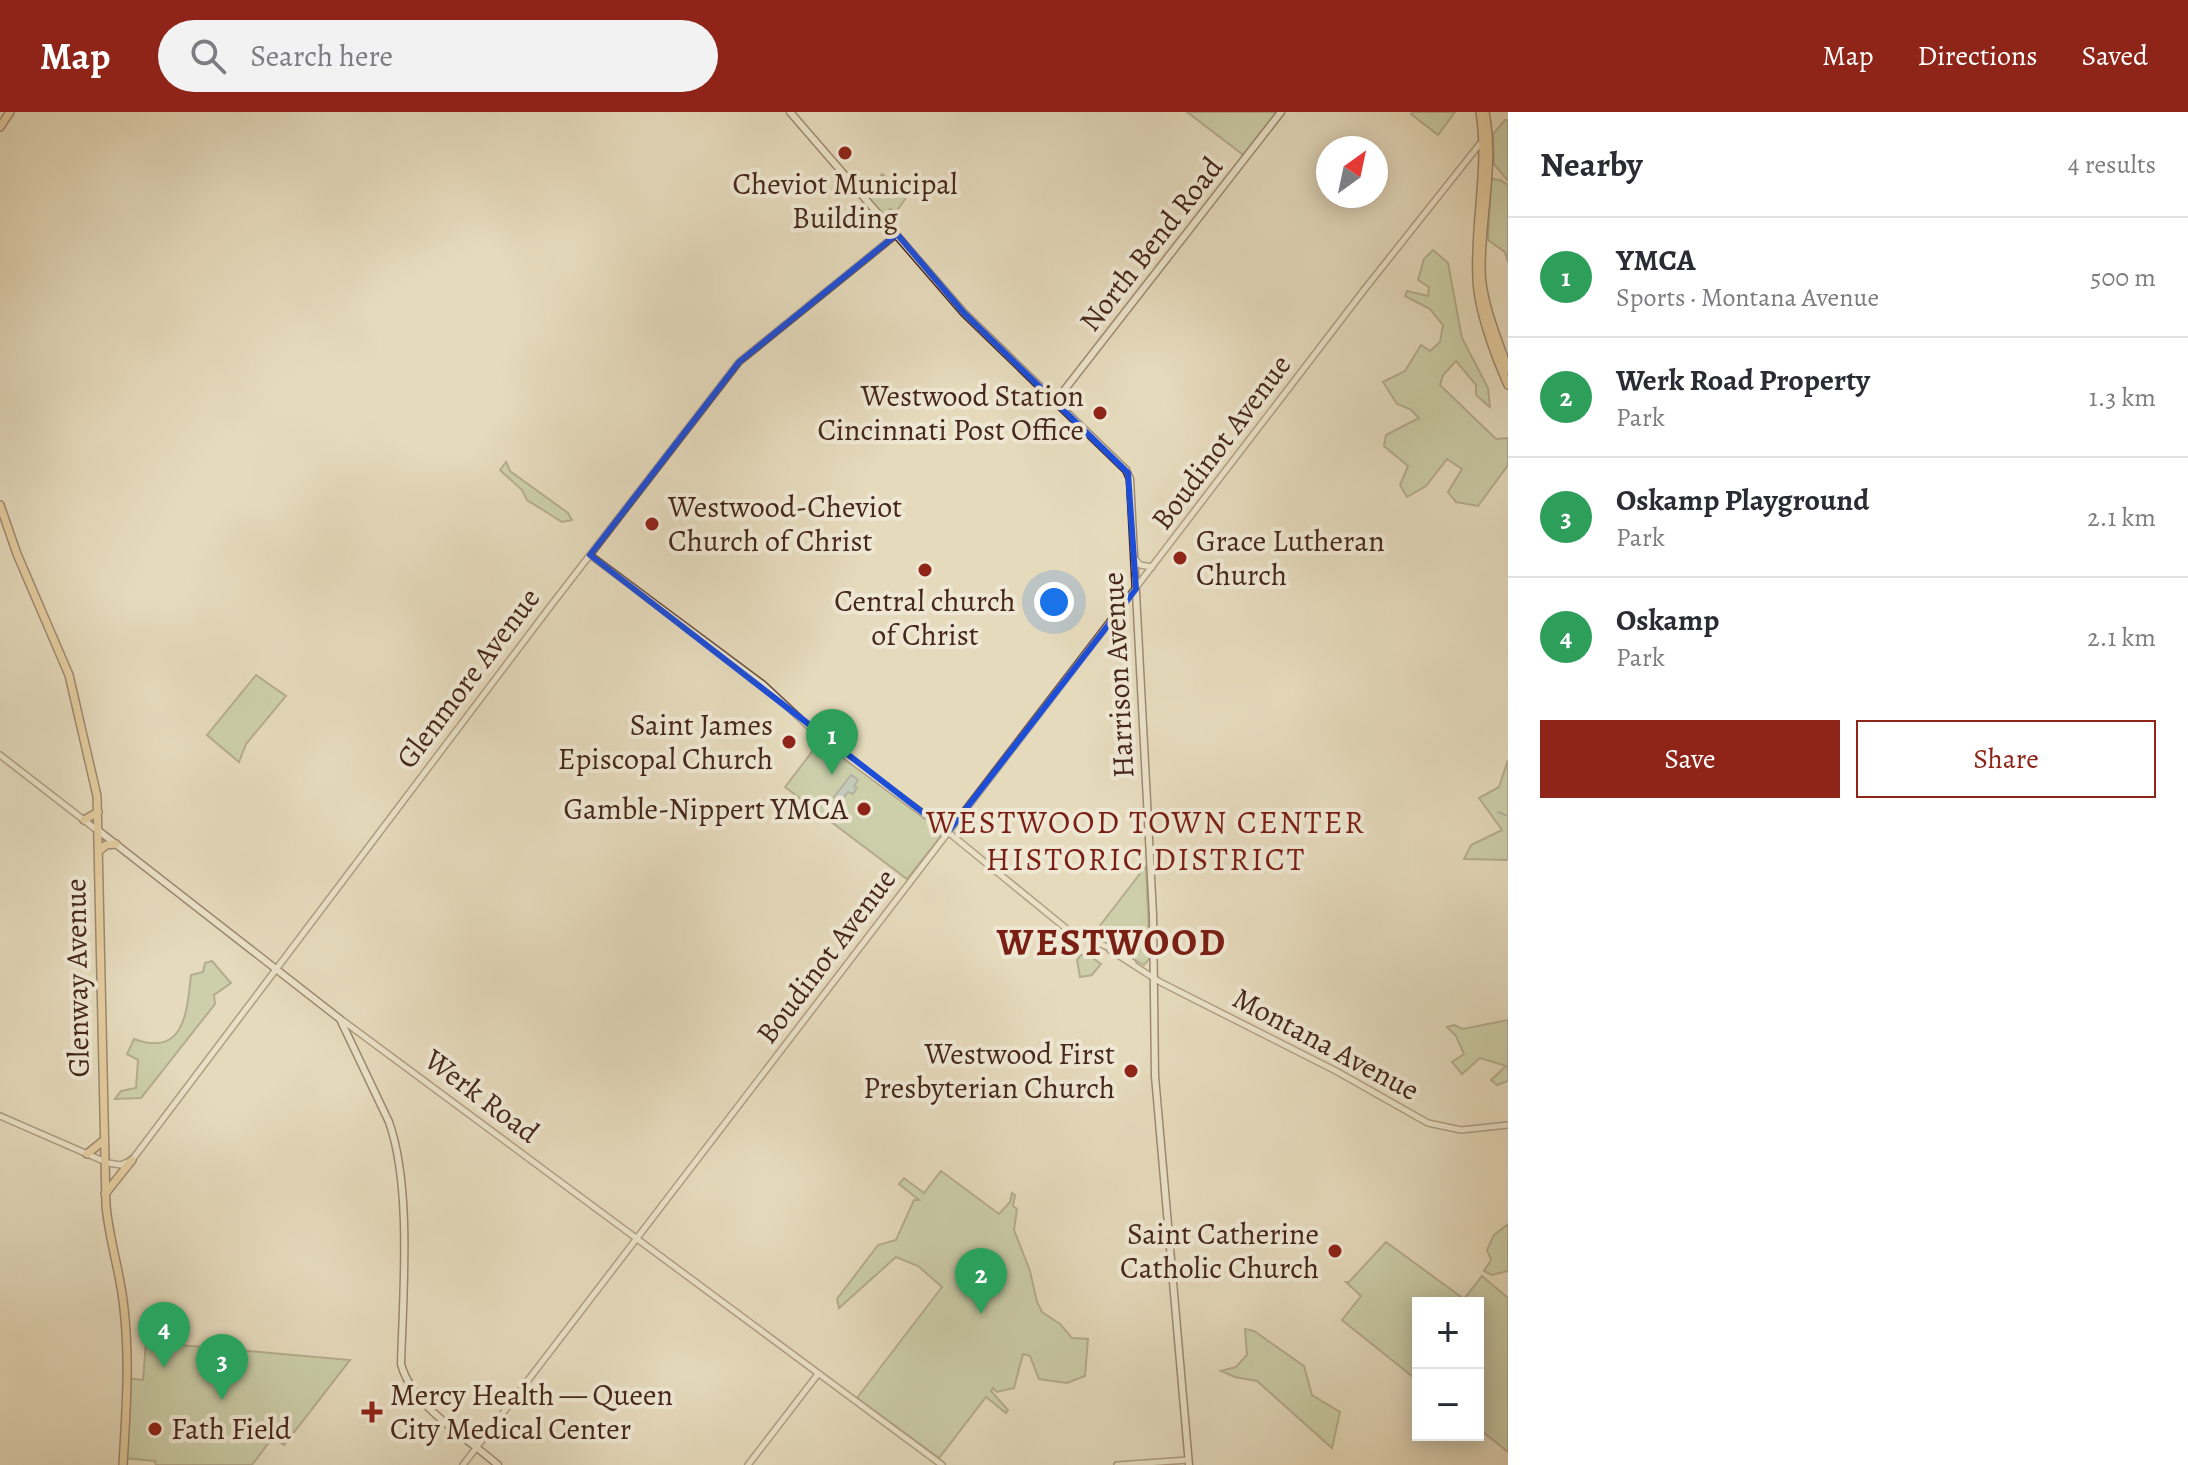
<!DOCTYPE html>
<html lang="en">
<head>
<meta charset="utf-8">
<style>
	:root { --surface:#fff; --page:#f2f2f3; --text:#2b2b33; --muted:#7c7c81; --line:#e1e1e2; --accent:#8f2418 }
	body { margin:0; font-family:Alegreya,serif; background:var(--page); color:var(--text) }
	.controls { position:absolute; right:24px; bottom:24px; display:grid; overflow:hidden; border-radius:0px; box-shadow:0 4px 20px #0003 }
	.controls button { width:72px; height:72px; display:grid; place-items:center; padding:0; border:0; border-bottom:2px solid var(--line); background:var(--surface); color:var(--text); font:40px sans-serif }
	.compass { position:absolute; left:1316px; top:24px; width:72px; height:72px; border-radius:50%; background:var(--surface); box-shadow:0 4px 20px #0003; rotate:33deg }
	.you { position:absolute; left:1054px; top:490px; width:28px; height:28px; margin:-20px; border:6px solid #fff; border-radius:50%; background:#1a73e8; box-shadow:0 0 0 12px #1a73e833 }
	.badge { display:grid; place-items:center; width:52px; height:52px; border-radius:50%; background:var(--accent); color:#fff; font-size:26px; font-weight:700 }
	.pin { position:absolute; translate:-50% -66px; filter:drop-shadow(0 2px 4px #0008) }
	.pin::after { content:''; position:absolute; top:42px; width:28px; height:24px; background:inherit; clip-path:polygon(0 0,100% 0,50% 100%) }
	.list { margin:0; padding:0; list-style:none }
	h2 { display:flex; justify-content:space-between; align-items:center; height:104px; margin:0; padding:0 32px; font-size:34px }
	h2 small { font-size:26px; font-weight:400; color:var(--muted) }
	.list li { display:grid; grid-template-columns:52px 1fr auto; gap:24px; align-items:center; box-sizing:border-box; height:120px; padding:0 32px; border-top:2px solid var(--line) }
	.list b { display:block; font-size:30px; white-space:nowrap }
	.list p { margin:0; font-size:26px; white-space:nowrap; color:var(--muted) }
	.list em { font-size:26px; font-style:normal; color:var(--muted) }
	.actions { display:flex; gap:16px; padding:24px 32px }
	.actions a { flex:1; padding:18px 0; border:2px solid var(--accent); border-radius:0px; text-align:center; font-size:28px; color:var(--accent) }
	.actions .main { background:var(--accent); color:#fff }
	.icon { flex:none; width:44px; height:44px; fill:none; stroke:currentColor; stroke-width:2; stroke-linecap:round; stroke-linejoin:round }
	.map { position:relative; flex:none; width:1508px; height:1353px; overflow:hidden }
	header { display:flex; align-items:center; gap:48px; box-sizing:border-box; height:112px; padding:0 40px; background:var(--accent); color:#fff }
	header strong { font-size:38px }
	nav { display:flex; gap:44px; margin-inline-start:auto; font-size:28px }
	.search { width:560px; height:72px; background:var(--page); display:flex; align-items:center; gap:20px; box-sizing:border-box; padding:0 28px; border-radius:44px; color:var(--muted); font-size:30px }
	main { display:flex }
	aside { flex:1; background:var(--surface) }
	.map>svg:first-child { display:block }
	.green { fill:#aec196; stroke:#7a7458; stroke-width:2 }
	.water { fill:#9ab8bb; stroke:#787e7b; stroke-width:2 }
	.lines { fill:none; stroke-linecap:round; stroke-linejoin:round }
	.stream { stroke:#787e7b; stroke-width:2 }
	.tertiary-casing { stroke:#6e5442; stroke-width:8 }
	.secondary-casing { stroke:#46271a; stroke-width:9 }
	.primary-casing { stroke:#46271a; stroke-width:10 }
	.tertiary { stroke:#eee7d3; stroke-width:5 }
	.secondary { stroke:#eee7d3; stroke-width:6 }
	.primary { stroke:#e2bd7e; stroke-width:7 }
	.marked { fill:none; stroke:#1d4ed8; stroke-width:6; stroke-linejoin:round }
	.poi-dot { fill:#8f2418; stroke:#eee7d3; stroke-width:3 }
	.labels { text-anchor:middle; stroke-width:8; stroke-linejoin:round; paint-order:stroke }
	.poi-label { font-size:30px; fill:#46271a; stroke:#eee7d3; text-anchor:end }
	.street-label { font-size:30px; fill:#46271a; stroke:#eee7d3 }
	.neighbourhood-label { font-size:32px; letter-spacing:2px; fill:#7a1f14; stroke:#eee7d3 }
	.district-label { font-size:38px; font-weight:bold; letter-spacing:2px; fill:#7a1f14; stroke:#eee7d3 }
</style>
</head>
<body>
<header>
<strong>Map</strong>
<div class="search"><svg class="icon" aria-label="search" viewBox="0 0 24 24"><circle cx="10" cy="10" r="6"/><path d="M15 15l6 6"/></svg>Search here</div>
<nav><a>Map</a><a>Directions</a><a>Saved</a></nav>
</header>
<main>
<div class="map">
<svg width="1508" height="1353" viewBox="0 0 1508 1353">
	<rect width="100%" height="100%" fill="#e5dabc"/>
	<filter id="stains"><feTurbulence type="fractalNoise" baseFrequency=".0025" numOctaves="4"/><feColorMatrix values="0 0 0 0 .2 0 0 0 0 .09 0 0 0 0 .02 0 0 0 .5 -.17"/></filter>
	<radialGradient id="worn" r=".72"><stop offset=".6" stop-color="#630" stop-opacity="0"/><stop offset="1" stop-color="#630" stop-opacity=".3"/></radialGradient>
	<path class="green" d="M1187,0H1281L1246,45Z
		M1413,0H1455L1438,23L1411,2Z
		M1505,8H1508V69L1494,52L1493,22Z
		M882,62L908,83L896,100L890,97L883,106L865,86Z
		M1491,67L1500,68L1508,73V150L1505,140L1488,128Z
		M1433,138L1448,151L1462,226L1488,276L1490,295L1476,283V273L1456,249L1443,263L1440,273L1496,327L1508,326V353L1478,394L1456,390L1448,380L1462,357L1447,347L1426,374L1407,385L1400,373L1408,354L1384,334L1386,323L1419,306L1410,297L1397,292L1383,270L1405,259L1421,233L1430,239L1440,230L1443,213L1430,197L1405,184L1407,179L1428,184L1429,175L1418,168L1424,147Z
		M506,350L510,359L568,401L572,408L562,410L527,388L522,378L500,358Z
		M256,563L286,584L246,632L239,650L207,623Z
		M821,628L944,720L907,767L785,675Z
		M1508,648V748L1464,747L1471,733L1502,718L1479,686L1499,675Z
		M1146,754L1150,846L1144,853L1092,824Z
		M1081,843L1091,845L1101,852L1092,863L1080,865L1077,848Z
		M212,849L231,871L214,883L215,892L141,986L115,987L121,979L136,976L138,948L127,942L134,927C185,946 187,899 191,863L203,860L205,851Z
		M1508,908V969L1497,973L1491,968L1506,954L1480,946L1462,962L1452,950L1464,942L1456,924L1447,915L1454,913L1463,917Z
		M941,1059L999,1102L1010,1090L1012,1081L1015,1083L1013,1094L1017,1097L1014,1118L1030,1159L1037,1190L1042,1200L1060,1212L1072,1226L1088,1227L1085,1264L1067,1271L1039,1267L1030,1244L1023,1242L1014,1276L997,1280L993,1276L991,1279L1008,1298L1006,1301L986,1285L939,1346L857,1286L942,1175L918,1154L896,1145L839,1196L837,1187L878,1133L896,1128L914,1088H919L899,1072L904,1066L924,1081Z
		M1508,1112V1159L1492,1163L1484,1159L1491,1148L1487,1138L1494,1123Z
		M1386,1130L1464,1187L1482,1164L1508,1186V1340L1478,1316V1191H1418V1269L1342,1208L1361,1184L1346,1170H1349Z
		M1245,1217L1254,1219L1304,1254L1312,1283L1340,1300L1332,1336L1257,1269L1235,1265L1221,1259L1236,1255L1247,1243Z
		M146,1230L350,1248L284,1333L273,1325L252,1353H156L155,1349L124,1346L125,1266L143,1268Z"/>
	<path class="water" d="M851,663L858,668L854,674L857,676L853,682L848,680L840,690L834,685Z"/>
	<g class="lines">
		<path class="stream" d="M1498,700L1508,704"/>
		<g class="tertiary-casing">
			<path id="tertiary" d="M590,443L763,572L820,625L948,720L1068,818L1119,840L1133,851
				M1134,446L1140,453L1152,455
				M0,643L98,719
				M1110,838L1160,870L1336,959L1428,1011L1461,1018L1508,1013
				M342,908L942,1353
				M0,1004L108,1051L121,1053L132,1048L549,496L739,250L897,122
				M463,1353L1364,178L1483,28
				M748,1353L818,1262
				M1117,1353L1188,1348"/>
		</g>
		<g class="secondary-casing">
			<path id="secondary" d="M790,0L964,201L1126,358L1130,367L1153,803L1155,964L1189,1353
				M1055,290L1281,0
				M99,719L340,907L389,1010C412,1075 403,1182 401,1252C412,1294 466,1325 498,1353"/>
		</g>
		<g class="primary-casing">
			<path id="primary" d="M1480,0C1489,56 1474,111 1477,167C1478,198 1495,244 1508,273
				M1485,0C1495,52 1481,104 1481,156C1481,191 1498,226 1508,258
				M0,15L10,0
				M0,393L17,442L69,563L97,684L106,1093C109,1129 121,1162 124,1197C130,1248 126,1302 123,1353
				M84,708L98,700
				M99,739L106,733L116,732
				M87,1042L103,1029
				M105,1082L132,1048"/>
		</g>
		<use href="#tertiary" class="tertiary"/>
		<use href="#secondary" class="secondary"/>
		<use href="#primary" class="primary"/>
	</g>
	<path d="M0 0H1508V1353H0ZM897,122L964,201L1128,361L1136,477L948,720L590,443L739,250Z" fill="#e5dabc" fill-opacity=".55" fill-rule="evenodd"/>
	<path class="marked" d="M897,122L964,201L1128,361L1136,477L948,720L590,443L739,250Z"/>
	<g class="poi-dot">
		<circle cx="845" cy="41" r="8"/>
		<circle cx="1100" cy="301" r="8"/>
		<circle cx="652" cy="412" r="8"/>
		<circle cx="1180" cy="446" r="8"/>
		<circle cx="925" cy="458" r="8"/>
		<circle cx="789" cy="630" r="8"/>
		<circle cx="864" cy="697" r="8"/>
		<circle cx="1131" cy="959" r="8"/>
		<circle cx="1335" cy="1139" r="8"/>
		<path d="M368 1288h8v8h8v8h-8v8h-8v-8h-8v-8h8z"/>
		<circle cx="155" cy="1317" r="8"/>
	</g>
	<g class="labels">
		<g class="poi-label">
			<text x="845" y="82" text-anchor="middle">Cheviot Municipal<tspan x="845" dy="34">Building</tspan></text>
			<text x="1084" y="294">Westwood Station<tspan x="1084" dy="34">Cincinnati Post Office</tspan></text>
			<text x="668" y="405" text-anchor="start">Westwood-Cheviot<tspan x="668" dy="34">Church of Christ</tspan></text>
			<text x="1196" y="439" text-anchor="start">Grace Lutheran<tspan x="1196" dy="34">Church</tspan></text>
			<text x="925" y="499" text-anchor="middle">Central church<tspan x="925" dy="34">of Christ</tspan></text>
			<text x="773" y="623">Saint James<tspan x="773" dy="34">Episcopal Church</tspan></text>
			<text x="848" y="707">Gamble-Nippert YMCA</text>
			<text x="1115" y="952">Westwood First<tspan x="1115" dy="34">Presbyterian Church</tspan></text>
			<text x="1319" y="1132">Saint Catherine<tspan x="1319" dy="34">Catholic Church</tspan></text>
			<text x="390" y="1293" text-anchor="start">Mercy Health — Queen<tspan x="390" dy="34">City Medical Center</tspan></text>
			<text x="171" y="1327" text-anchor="start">Fath Field</text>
		</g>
		<g class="street-label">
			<text transform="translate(1151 132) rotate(-52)" y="10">North Bend Road</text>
			<text transform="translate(1221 330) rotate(-53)" y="10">Boudinot Avenue</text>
			<text transform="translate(1118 563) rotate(-93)" y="10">Harrison Avenue</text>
			<text transform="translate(468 566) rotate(-53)" y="10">Glenmore Avenue</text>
			<text transform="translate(826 844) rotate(-53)" y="10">Boudinot Avenue</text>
			<text transform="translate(77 866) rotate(-91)" y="10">Glenway Avenue</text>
			<text transform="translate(1326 932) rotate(28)" y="10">Montana Avenue</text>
			<text transform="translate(482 984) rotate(37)" y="10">Werk Road</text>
		</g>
		<g class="neighbourhood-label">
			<text x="1146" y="721">WESTWOOD TOWN CENTER<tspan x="1146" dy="37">HISTORIC DISTRICT</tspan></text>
		</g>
		<g class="district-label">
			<text x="1112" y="843">WESTWOOD</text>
		</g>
	</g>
	<rect width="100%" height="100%" filter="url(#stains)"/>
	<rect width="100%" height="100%" fill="url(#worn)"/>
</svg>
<div class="controls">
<button>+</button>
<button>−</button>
</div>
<svg class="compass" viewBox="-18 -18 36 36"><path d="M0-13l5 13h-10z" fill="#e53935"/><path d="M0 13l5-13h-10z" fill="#7c7c81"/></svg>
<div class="you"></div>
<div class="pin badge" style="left:832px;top:663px;background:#2e9e5b">1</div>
<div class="pin badge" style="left:981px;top:1202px;background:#2e9e5b">2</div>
<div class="pin badge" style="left:222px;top:1288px;background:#2e9e5b">3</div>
<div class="pin badge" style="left:164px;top:1256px;background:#2e9e5b">4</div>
</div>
<aside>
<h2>Nearby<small>4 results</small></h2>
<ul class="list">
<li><span class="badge" style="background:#2e9e5b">1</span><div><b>YMCA</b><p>Sports · Montana Avenue</p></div><em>500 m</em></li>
<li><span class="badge" style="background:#2e9e5b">2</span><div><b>Werk Road Property</b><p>Park</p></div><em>1.3 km</em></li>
<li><span class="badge" style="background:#2e9e5b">3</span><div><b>Oskamp Playground</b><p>Park</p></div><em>2.1 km</em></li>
<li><span class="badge" style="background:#2e9e5b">4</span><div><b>Oskamp</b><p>Park</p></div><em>2.1 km</em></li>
</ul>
<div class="actions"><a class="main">Save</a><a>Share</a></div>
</aside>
</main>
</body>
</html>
